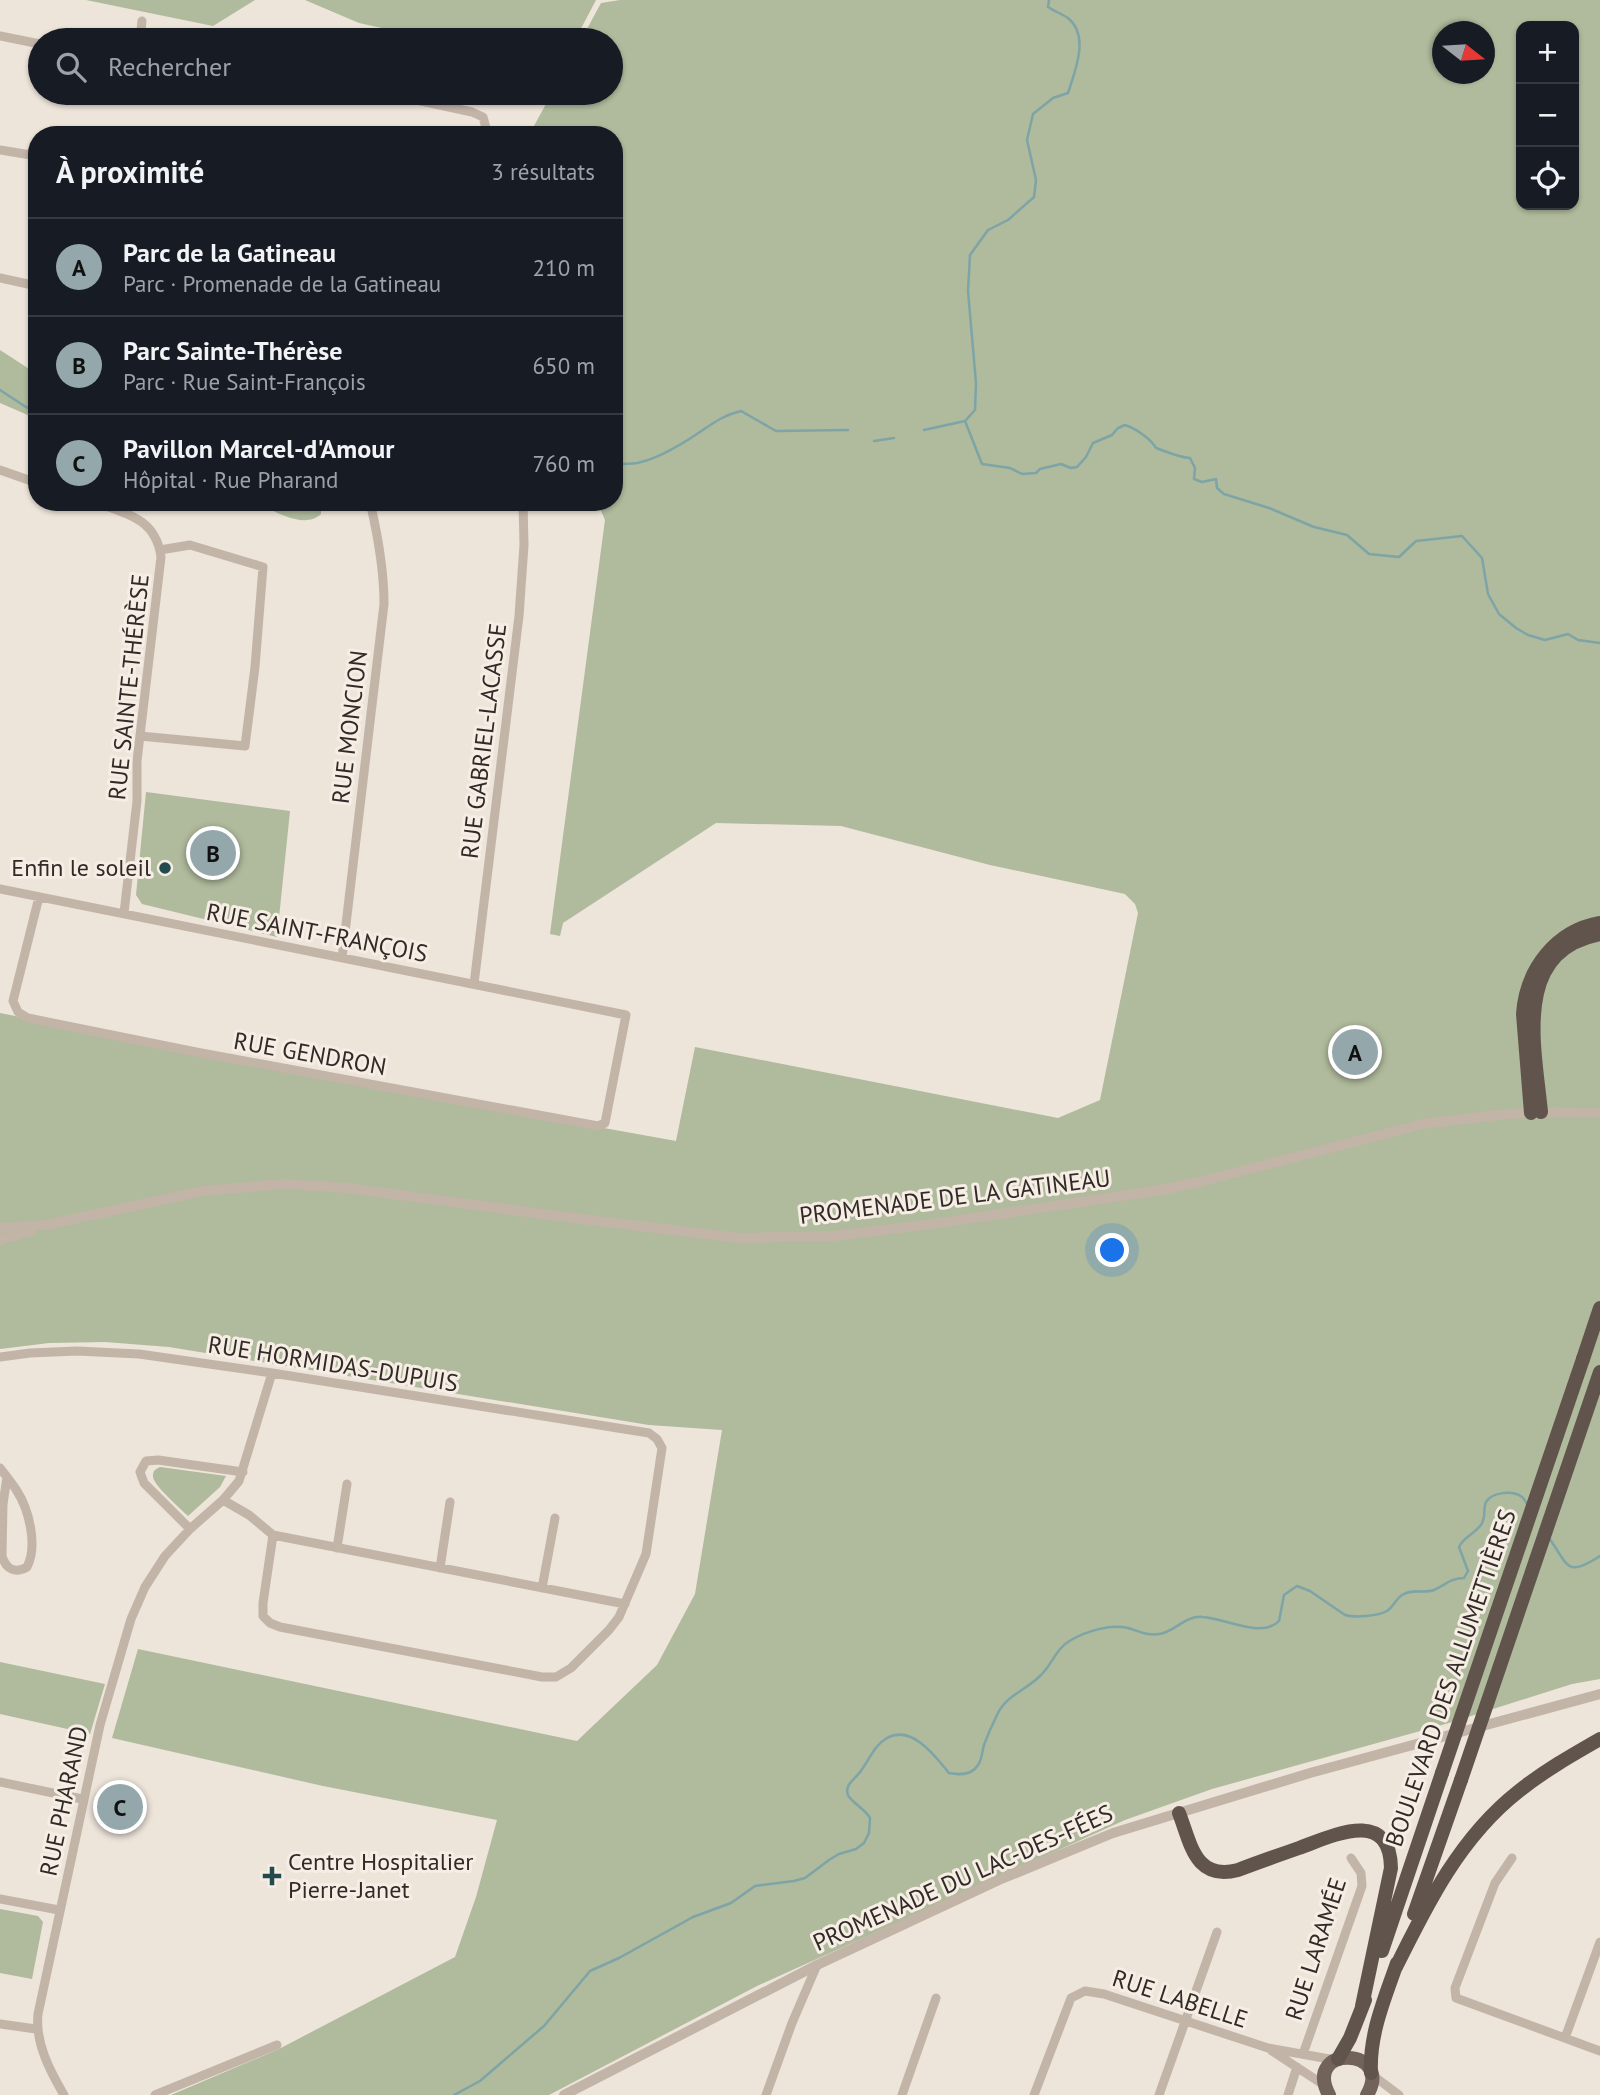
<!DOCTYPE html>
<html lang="fr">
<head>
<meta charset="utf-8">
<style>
	:root { --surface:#171b24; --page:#242831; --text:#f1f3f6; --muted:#9ea1a6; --line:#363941; --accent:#94a7aa }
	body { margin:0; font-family:"PT Sans",sans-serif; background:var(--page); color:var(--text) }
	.controls { position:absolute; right:21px; top:21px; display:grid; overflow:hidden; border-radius:14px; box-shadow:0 2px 5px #0004 }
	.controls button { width:63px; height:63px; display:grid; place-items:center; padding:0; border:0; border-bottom:2px solid var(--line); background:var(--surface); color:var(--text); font:35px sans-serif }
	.compass { position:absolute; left:1432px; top:21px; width:63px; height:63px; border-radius:50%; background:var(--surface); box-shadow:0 2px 5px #0004; rotate:107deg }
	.you { position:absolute; left:1113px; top:1251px; width:24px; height:24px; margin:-18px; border:5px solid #fff; border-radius:50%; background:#1a73e8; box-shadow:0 0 0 10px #1a73e833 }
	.badge { display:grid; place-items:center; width:46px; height:46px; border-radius:50%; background:var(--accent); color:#111; font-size:23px; font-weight:700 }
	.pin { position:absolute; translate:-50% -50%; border:4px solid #fff; box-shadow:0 2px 7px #0006 }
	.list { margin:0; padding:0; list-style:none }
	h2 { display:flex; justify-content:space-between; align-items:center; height:91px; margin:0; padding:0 28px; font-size:30px }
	h2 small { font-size:23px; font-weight:400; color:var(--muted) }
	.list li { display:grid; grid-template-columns:46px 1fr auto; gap:21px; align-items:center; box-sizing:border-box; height:98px; padding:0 28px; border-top:2px solid var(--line) }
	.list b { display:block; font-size:26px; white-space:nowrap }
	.list p { margin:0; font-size:23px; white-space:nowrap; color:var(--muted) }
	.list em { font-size:23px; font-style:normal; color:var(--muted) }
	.icon { flex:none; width:38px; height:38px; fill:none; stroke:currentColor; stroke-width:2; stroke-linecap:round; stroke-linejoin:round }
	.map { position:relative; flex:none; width:1600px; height:2095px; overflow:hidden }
	.search { position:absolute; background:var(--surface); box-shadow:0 2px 5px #0004; left:28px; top:28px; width:595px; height:77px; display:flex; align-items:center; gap:18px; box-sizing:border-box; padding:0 24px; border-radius:38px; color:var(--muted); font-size:26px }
	.panel { position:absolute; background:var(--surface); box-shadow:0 2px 5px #0004; left:28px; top:126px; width:595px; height:385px; border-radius:28px }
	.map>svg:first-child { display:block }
	.green { fill:#b0ba9c; fill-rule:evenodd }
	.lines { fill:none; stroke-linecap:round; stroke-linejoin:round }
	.stream { stroke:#7da4a6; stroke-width:2.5 }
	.minor { stroke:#c3b4a8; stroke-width:9 }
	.tertiary { stroke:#c3b4a8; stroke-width:10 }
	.primary { stroke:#71625a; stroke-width:14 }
	.trunk { stroke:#61544c; stroke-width:14 }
	.trunk-bridge { stroke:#61544c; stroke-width:14 }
	.poi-dot { fill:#234a4d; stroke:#f6eee5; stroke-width:2.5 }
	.labels { text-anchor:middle; stroke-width:6; stroke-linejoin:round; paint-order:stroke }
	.street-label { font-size:24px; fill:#312a27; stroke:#f6eee5 }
	.poi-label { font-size:24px; fill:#312a27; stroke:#f6eee5; text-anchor:end }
</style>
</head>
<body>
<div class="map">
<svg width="1600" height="2095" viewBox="0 0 1600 2095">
	<rect width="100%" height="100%" fill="#ede4da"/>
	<path class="green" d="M86,0H255L213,26Z
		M305,0H596L575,40H437L359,23Z
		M620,0H1600V1679L1572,1684L1449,1723L1212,1789L1125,1820L757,1986L549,2095H171L279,2049L455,1957L476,1897L497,1820L323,1786L112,1738L138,1649L577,1741L657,1665L695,1594L722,1430L649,1425L169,1347L105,1342L49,1343L0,1349V1013L332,1079L676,1141L695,1047L1058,1118L1100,1100L1138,913L1135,904L1125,894L990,865L841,826L716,823L563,923L560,936L550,934L605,520L597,502H614V135H529L552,93H611V40H581L601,3ZM1521,26H1574V205H1521ZM1442,32H1484V74H1442Z
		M0,350L37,374V419L0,403Z
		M256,502H321V514C304,530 274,511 256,502Z
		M146,792L290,811L277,937L142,904L136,895Z
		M160,1467L226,1476L220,1487L188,1516C181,1509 152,1484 153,1476C153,1470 156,1469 160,1467Z
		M0,1662L105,1684L90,1734L0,1714Z
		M0,1909L38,1916L43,1922L32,1979L0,1973Z"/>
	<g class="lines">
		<path class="stream" d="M0,390L26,407L37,411
			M965,421L982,464L1010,468L1022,474L1036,473L1040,469L1061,464L1071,468L1077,467L1086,457L1093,443L1112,435L1118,428L1125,425C1135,428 1151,439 1156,448C1168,452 1177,457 1190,458L1195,468L1194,479L1202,482L1216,479L1217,488L1224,494L1269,508L1314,527L1347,535L1369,554L1399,557L1416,541L1462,536L1482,558L1488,594L1499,614L1516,628L1528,635L1545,640L1568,634L1578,640L1600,643
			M924,430L965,421L975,410L976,383L968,291L970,255L988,230L1008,220L1034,197L1036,180L1027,140L1033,114L1053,98L1068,93C1075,71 1090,36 1068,18C1062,14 1054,11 1048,7L1049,0
			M874,441L894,438
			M614,464C621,464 630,464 637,463C657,459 679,446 697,434C712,424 723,415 741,411L776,431L848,430
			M1549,1538C1569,1566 1566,1578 1600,1556
			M454,2095L480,2081L544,2026L590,1971L619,1958L693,1917L731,1903L755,1886L794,1881L805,1878L829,1860L839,1854L856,1849L864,1843L869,1833L870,1818C865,1809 851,1802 848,1795C844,1785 855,1779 860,1772C869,1761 874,1745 887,1738C912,1724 936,1757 949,1773C959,1775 972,1775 978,1765C982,1760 982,1751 984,1745C988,1734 992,1725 997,1715C1006,1695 1025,1691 1040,1676C1052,1665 1056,1648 1071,1640C1087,1631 1110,1624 1128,1628C1138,1631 1148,1636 1159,1634C1175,1632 1185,1615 1203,1617C1224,1618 1262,1639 1279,1621L1284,1595L1297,1586L1310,1591L1345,1615C1355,1618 1378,1616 1387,1611C1393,1607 1396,1599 1402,1595C1412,1588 1423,1594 1434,1590C1445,1585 1451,1578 1464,1578L1468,1571L1459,1547C1464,1536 1477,1533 1482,1523C1486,1516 1483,1508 1486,1502C1492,1492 1513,1490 1522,1497C1525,1499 1526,1503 1528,1506"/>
		<path class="minor" d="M0,36L40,44
			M140,40L142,21
			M384,93L472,112L483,117L488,135
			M0,150L37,156
			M0,278L37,286
			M0,470L37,483
			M94,502C125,513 156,518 161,557L137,761V801L124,913
			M140,736L245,746L255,667L263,567L190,545L160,550
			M0,889L626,1015L605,1123L598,1126L196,1052L28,1018L18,1012L13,1001L39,897
			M342,958L384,604C384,569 378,536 370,502
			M474,984L519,616L524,545L523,502
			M0,1357L30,1353L77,1351L139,1354L272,1373L649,1433L657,1439L662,1448L646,1554L619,1617L609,1630L571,1668L556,1677H542L280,1627L270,1623L263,1616V1603L273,1535
			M0,1468C6,1476 12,1483 17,1491C29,1510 38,1546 27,1567C15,1574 6,1569 2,1556L3,1504L7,1477
			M223,1500L249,1515L273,1535L625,1604
			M190,1529L144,1483L140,1472L146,1461L158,1460L243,1472
			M337,1548L347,1484
			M440,1568L450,1502
			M542,1588L555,1518
			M0,1782L82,1799
			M1512,1858L1495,1883L1455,1988L1456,1998L1600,2051
			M0,1899L59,1910
			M0,2024L36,2029
			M1565,2038L1600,1942
			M1272,2051L1324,2085
			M1303,2054L1362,1886L1361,1873L1351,1858
			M1371,2074L1399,2095
			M64,2095C50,2071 35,2043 38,2014L100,1725L131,1619L145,1587L165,1556L190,1529L223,1500L239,1481L272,1373
			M155,2095L277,2045
			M766,2095L792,2023L817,1965
			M902,2095L936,1998
			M1034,2095L1071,1998L1085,1991L1104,1994L1268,2048L1335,2060
			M1159,2095L1217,1932
			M1288,2095L1297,2067"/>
		<path class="tertiary" d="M0,1228L46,1225L203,1191L284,1184L347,1188L558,1216L738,1238L833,1236L933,1224L1161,1190L1203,1181L1423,1124L1497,1115L1541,1112L1600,1113
			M0,1240L31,1231
			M564,2095L817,1965L999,1880L1113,1833L1310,1773L1600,1694"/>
		<path class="primary" d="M1329,2095C1302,2044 1395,2047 1367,2095"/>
		<path class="trunk" d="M1541,1112C1535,1048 1511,951 1600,934
			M1531,1113L1523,1014C1526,970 1555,931 1600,923
			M1583,1359L1600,1308
			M1179,1813C1191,1844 1195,1881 1238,1870C1259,1862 1279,1855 1299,1848C1332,1836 1390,1807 1391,1868L1362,2006
			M1414,1914L1461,1780
			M1382,1951L1442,1773
			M1395,1969C1427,1904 1460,1837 1519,1791C1544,1771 1572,1755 1600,1739
			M1338,2059L1350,2038L1365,2000
			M1371,2073C1369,2034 1385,1998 1397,1963"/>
		<path class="trunk-bridge" d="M1442,1773L1583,1359
			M1461,1780L1600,1372"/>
	</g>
	<g class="poi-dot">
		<circle cx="165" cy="868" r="7"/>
		<path d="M268.5 1865.5h7v7h7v7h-7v7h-7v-7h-7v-7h7z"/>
	</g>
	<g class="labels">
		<g class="street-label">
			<text transform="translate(129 687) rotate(-84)" y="8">RUE SAINTE-THÉRÈSE</text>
			<text transform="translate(350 727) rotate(-83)" y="8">RUE MONCION</text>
			<text transform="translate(484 741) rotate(-83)" y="8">RUE GABRIEL-LACASSE</text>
			<text transform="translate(317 933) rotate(11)" y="8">RUE SAINT-FRANÇOIS</text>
			<text transform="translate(310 1054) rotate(10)" y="8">RUE GENDRON</text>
			<text transform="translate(955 1197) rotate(-7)" y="8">PROMENADE DE LA GATINEAU</text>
			<text transform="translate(333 1364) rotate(9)" y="8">RUE HORMIDAS-DUPUIS</text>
			<text transform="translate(1451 1678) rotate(-71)" y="8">BOULEVARD DES ALLUMETTIÈRES</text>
			<text transform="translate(64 1801) rotate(-78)" y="8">RUE PHARAND</text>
			<text transform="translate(963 1878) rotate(-24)" y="8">PROMENADE DU LAC-DES-FÉES</text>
			<text transform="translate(1316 1949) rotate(-72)" y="8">RUE LARAMÉE</text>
			<text transform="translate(1180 1999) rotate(18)" y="8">RUE LABELLE</text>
		</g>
		<g class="poi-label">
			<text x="151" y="876">Enfin le soleil</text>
			<text x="288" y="1870" text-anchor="start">Centre Hospitalier<tspan x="288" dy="28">Pierre-Janet</tspan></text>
		</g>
	</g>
</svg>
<div class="controls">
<button>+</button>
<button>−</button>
<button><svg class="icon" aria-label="locate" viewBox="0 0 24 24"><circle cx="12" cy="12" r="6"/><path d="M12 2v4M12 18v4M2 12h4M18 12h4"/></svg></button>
</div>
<svg class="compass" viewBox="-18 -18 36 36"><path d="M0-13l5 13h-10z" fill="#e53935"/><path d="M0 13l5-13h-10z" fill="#9ea1a6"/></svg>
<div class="you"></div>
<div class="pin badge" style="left:1355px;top:1052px">A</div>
<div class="pin badge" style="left:213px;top:853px">B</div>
<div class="pin badge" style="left:120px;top:1807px">C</div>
<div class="search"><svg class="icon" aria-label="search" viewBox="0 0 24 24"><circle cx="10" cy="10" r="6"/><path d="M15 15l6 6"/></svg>Rechercher</div>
<section class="panel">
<h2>À proximité<small>3 résultats</small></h2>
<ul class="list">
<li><span class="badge">A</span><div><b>Parc de la Gatineau</b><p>Parc · Promenade de la Gatineau</p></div><em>210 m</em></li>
<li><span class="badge">B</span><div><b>Parc Sainte-Thérèse</b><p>Parc · Rue Saint-François</p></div><em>650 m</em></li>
<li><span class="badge">C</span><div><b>Pavillon Marcel-d'Amour</b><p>Hôpital · Rue Pharand</p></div><em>760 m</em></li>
</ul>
</section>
</div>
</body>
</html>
